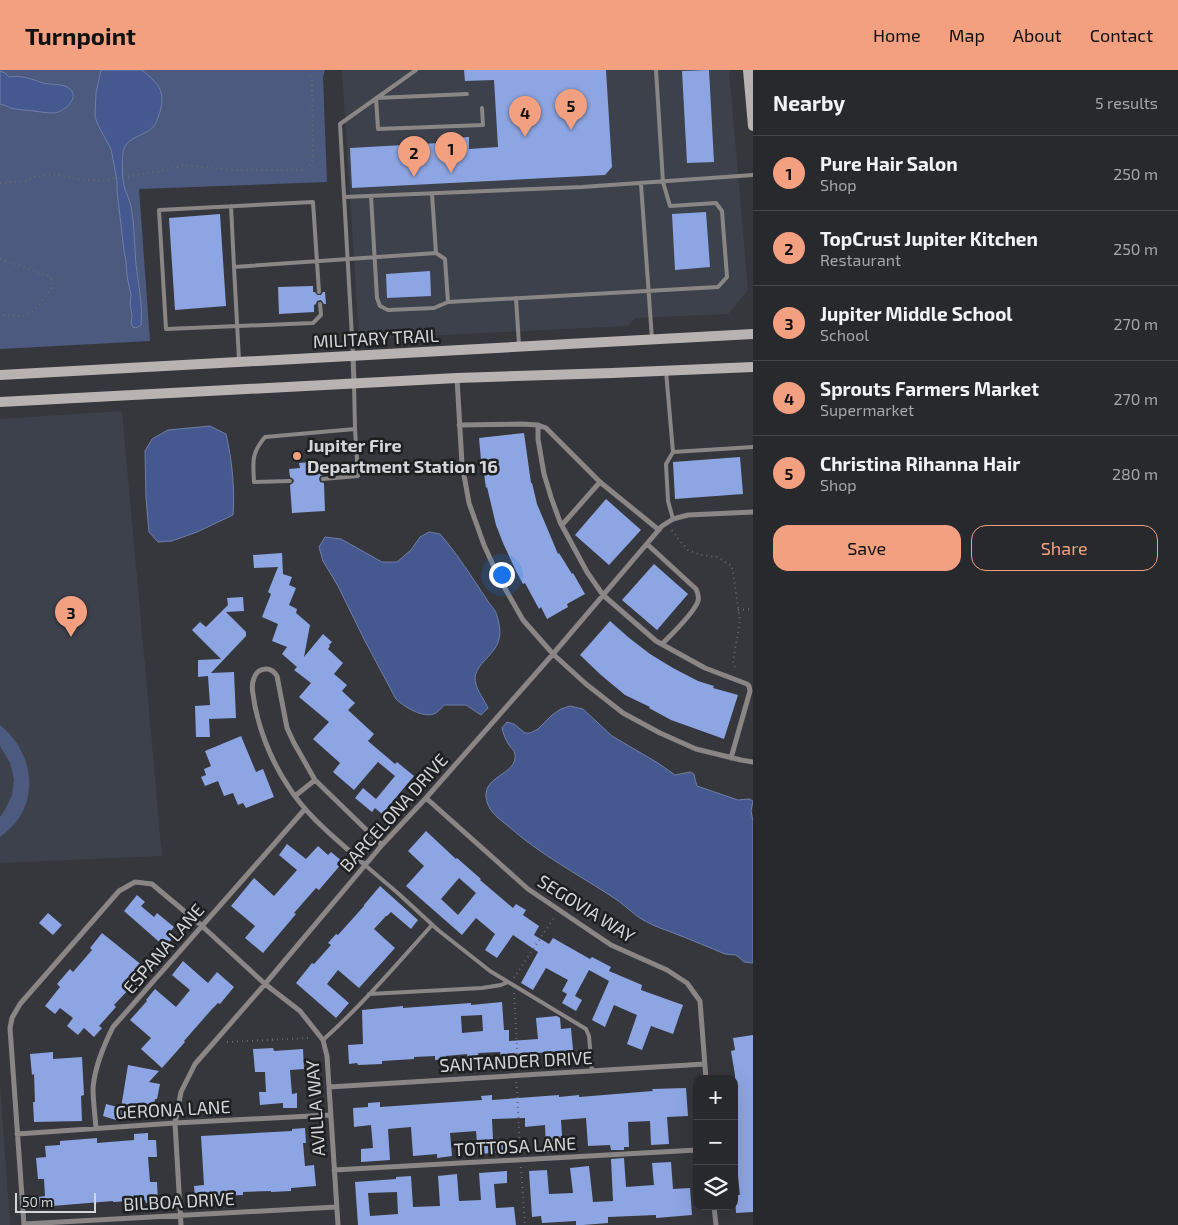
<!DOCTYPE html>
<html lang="en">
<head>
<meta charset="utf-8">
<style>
	:root { --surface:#28292d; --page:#303135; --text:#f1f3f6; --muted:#a5a6aa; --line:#444549; --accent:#f2a07f }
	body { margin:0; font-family:"Exo 2",sans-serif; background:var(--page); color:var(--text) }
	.controls { position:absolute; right:15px; bottom:15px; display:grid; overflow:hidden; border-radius:10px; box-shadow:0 5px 20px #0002 }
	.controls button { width:45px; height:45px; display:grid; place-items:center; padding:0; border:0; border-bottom:1px solid var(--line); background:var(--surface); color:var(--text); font:25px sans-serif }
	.scale { position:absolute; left:15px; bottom:12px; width:81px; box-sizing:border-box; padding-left:5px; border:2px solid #d4d5d8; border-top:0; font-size:14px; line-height:18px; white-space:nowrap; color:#d4d5d8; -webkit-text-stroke:4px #1e1f21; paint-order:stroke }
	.you { position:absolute; left:501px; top:504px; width:18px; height:18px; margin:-12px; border:4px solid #fff; border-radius:50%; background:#1a73e8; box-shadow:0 0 0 8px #1a73e833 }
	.badge { display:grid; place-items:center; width:32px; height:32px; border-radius:50%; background:var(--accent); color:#111; font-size:16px; font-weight:700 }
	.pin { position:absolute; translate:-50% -41px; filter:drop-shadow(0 1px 2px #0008) }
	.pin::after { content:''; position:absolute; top:26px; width:18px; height:15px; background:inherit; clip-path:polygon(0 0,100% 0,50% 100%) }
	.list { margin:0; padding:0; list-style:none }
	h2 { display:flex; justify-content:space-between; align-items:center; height:65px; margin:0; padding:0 20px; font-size:21px }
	h2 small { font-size:16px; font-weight:400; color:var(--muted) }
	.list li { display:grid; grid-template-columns:32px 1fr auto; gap:15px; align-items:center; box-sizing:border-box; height:75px; padding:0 20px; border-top:1px solid var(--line) }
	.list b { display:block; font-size:19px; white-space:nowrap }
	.list p { margin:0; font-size:16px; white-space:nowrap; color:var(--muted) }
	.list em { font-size:16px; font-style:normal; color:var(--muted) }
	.actions { display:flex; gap:10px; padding:15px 20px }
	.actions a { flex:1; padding:11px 0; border:1px solid var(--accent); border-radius:15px; text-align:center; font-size:18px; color:var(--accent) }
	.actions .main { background:var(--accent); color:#111 }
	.icon { flex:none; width:28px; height:28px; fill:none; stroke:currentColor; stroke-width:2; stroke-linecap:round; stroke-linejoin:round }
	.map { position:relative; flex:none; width:753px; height:1155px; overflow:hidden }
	header { display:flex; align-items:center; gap:30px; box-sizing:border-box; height:70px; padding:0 25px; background:var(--accent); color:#111 }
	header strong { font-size:24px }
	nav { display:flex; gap:28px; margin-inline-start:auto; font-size:18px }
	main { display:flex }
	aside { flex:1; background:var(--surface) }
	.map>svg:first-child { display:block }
	.built { fill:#3d414c }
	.green { fill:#4c5a7f }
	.water { fill:#455990; stroke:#707ea6 }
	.building { fill:#8da5e2; fill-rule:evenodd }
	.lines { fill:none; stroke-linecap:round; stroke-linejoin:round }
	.path { stroke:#68696e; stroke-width:2; stroke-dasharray:1 4; stroke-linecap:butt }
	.lane { stroke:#898685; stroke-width:4 }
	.street { stroke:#898685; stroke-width:5 }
	.secondary { stroke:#b8b3b1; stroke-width:10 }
	.poi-dot { fill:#f2a07f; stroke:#1e1f21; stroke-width:2 }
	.labels { text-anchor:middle; stroke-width:5; stroke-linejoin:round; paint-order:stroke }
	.street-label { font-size:18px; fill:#d4d5d8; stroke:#1e1f21 }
	.poi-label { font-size:18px; font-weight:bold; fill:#d4d5d8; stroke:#1e1f21; text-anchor:start }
</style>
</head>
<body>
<header>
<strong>Turnpoint</strong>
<nav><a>Home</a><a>Map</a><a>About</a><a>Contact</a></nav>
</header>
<main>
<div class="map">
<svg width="753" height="1155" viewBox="0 0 753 1155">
	<rect width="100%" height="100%" fill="#35373c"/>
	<path class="built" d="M342,0H729L748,220L728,244L636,248L627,256L359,269Z
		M122,341L162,786L0,793V349Z
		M0,1015L9,1139L10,1155H0Z"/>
	<path class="green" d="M0,0H325L323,7L327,112L139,119L150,271L0,279Z
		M0,655C37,685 41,739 0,767V747L5,740L12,725L14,709L10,693L0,676Z"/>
	<path class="water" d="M101,0H142C158,13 166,21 160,42C157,50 156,56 148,61C139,67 125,69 123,82C122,91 122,107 124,116C126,124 130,129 131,137C135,156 134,175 136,194C138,214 143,235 141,255L136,258L133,257L131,253L132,245L130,234L131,225L127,206L126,191L124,181L117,121V111L111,79L98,55L95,47L96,23Z
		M0,1L5,3L9,7C21,5 32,9 43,13C51,15 63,13 70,19C80,28 64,42 54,43C47,43 41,42 34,41C27,40 18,40 11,38C7,36 4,35 0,34Z
		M210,356L226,364C232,390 235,418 233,445L197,462L172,471L158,472L149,462L146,428L145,381L152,369L168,360Z
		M429,462L440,464C458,485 472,507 487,530C490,535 496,540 497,546C499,552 501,562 499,569C496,586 470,596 476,614C477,620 485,631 488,638L481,645L466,635H444C441,639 438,642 434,644C423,648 404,637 396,629L365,571L338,516L323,491L319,477L325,467L341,469L382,492H397L411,480L420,467Z
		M570,636L583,639L612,666L658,693L675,705L690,702L694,704L695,709L697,716L738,730L749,729L753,731L751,741L753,751V893L744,892L736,885L725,884C708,877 692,870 676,864C666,860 656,857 647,852C636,847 627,837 617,830C580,805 540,785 507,755C499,749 490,742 487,732C479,705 518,706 515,684C514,680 512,679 509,675C506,671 503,663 502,658L507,652L514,654L525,663H530L538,659L552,645L561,639Z"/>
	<path class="building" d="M464,0H606L612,97L605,105L352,118L350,78L439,73L438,69L469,67V79L498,77L494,10L465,11Z
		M709,0L714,92L687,93L682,1Z
		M706,142L710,197L675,200L672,144Z
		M220,144L226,236L175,240L169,148Z
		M430,201L431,226L387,228L386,204Z
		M313,216V222H315L317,225H321L323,222H325L326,234H324L321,230L317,231L316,234L314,235V242L279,244L278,217Z
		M524,363L531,413H532L537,434L558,484L559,483L572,504L573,503L585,524L567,534L568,537L547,549L541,537L539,539L525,513L523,514L516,501L503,473L496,455L487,417L486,418L482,389L481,390L479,368Z
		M740,387L743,424L675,429L673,392Z
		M312,392V398L323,397V405L320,406L319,409L320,412L324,413L325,441L292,443L290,415L293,413L294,410L292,408L290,407L289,399L300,398L299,393Z
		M606,429L641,460L609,495L575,465Z
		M282,483L283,504L292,507L289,515L296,518L289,535L297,539L296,543L310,555L304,587L323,564L332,572L329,575L330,576L328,579L343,593L334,604L347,615L342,621L355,633L348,640L374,664L368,671L395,694L397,692L414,706L382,744L375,738L372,742L355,728L363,718L376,729L395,706L378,692L354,720L333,702L340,693L313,669L329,652L299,627L311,613L294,600L297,597L282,584L287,577L272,571L278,554L262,547L271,524L268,522L278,497L254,498L253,485Z
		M654,494L688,524L657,560L622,530Z
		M243,527L244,541L226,542L246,562V566L211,603L234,602L236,648L209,649L210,667H196L195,636L210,635L208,606L198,607V590L221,589L192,560L200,552L206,557L228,535L227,528Z
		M610,551L628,567L650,584L673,598L698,611L714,616L713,618L738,625L724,669L671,650L649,638L650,637L625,625L601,605L580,585Z
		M241,666L256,702L263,699L274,727L246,738L243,733L238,735L233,723L224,726L218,711L205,716L201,707L206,705L204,699L211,696L205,681Z
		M426,761L456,789L457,788L481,809L480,810L513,838L516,834L526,840L523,845L539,856L534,865L549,874L553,868L590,889L592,887L611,897L609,901L642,915L641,920L683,935L673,964L651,956L642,980L627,974L637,945L614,935L605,957L592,950L609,911L589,900L575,926L582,930L576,941L562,933L567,924L562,921L568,910L546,898L533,920L521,913L538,882L513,865L497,888L485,880L495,864L476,848L462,865L406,816L424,796L408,781ZM459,808L476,823L458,845L441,829Z
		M287,774L306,789L318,776L328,785L331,782L343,792L319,820L316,818L294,843L296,844L263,883L245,868L255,856L231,836L254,808L274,826L297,800L279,785Z
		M380,816L418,850L411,859L391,842L387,846H386L374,859L395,878L359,918L338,900L327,914L349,933L336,948L296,913L312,893L314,894L331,875L328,873L336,864L338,865L364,836V835Z
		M137,825L145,832L141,836L154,847L157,843L174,857L168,864L173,868L165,877L124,841Z
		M48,843L62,855L53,865L39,853Z
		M102,863L148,900L136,915L134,914L114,935L116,937L99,956L102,958L94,967L84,958L78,965L67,956L73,948L60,938L55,944L45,936L60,917L57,914L70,899L73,902L92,880L90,878Z
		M183,891L208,913L217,902L234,917L220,934L218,933L212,939L184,971L185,972L162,998L141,979L151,968L130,950L147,931L146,930L155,919L176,937L190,920L172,905Z
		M502,932L504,960H509V971L538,969L536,948L557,946L560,948L561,959L571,958L573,980L501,986L500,982L478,983L479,987L468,988L467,984L446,986V989L435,990V986L414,987V989L382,991V994L358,995L357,993L349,994L348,975L363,974L362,940L403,936V938L471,933V935ZM482,945L483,961L462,963L461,946Z
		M753,965V1142L736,1143L735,1125H740L738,1106H734V1096H737L735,1068H734L735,1005L731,981L735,980L733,968Z
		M273,978L274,981L303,979L304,999L290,1000L292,1024L297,1023V1038H283V1033L260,1035L259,1022H266L265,1002H255L253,979Z
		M53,982V989L82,987L84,1025L81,1026L82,1051L34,1052L33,1032H35L34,1004L32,1005L30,984Z
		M128,995L159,1001L149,1012L160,1014L157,1029H155L153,1042L140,1040L138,1049L117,1046L116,1050L103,1046L106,1034L121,1038Z
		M686,1018L688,1046L667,1047L669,1074L651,1075L650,1051L628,1052L629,1077H624V1080H611L610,1075L588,1076L586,1048L561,1050L563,1080L546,1081L545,1055L525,1057V1048L492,1049L493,1070L505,1069L506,1082L478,1084L476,1061L450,1063L452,1086L437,1088V1084L413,1086L411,1057L388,1059L390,1090L361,1092V1079L373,1078L371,1055L354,1057L353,1038L368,1037V1033L380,1032V1037L482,1030L481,1026L492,1025V1030L559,1025V1027L579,1025V1027L653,1021L652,1019Z
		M305,1058L306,1073H303L305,1096L314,1095L316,1116L291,1118V1121L271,1122V1121L243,1122V1125L195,1127L194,1116L204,1115L201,1066L292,1061V1059Z
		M148,1063V1070H156L157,1087H148L150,1112H157L158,1132L146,1133L145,1130L113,1132V1131L40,1137L39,1127L45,1126L44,1109H38L36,1088L46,1087L45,1076L60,1075V1071L97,1068V1073L134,1070V1064Z
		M624,1088L626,1117L654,1115L652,1093L671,1092L673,1119L690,1118L692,1145L656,1148V1145L608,1147V1153L583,1155H576V1151L542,1153L541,1146L532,1147L529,1101L547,1100L549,1124L573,1123L570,1098L589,1096L593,1132L613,1131L611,1089Z
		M507,1101V1113L494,1114L496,1138L514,1137L516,1155H358L355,1112L396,1109V1107L411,1106L413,1137L440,1136L438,1106L457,1104L459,1131L481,1130L479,1103ZM397,1122L398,1144L370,1146L368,1123Z"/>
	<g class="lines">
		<path class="path" d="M0,113L25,111L34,107L53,104L79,109L101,111L166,100L184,95L233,100H303C311,97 312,93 313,85L312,10L309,0
			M0,189L49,206L52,210L53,215C50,221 46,225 42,231C29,251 20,245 0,245
			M672,460L679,470L688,480L701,485L717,487L732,496L740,551L733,591L736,601
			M738,540L753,539
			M514,908L553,849
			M514,923L518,996
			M227,972L308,968
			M516,1012L517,1019L520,1080
			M521,1097L525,1155"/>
		<path class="lane" d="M467,24L376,28L378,59L483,55L482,38
			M641,114L652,269
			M371,126L377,228L380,236L388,240L434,238L448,232L718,217L727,207L722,141L716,133L670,136L663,112L656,0
			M344,127L582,117L753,105
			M231,136L234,197
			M436,183L445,189L448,232
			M319,222L313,132L159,140L166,259L313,253L321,245L320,234
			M516,228L519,275
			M353,285L340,54L416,0
			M239,290L234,197L436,183L432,124
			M666,301L673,382L753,377
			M673,382L666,394L668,431L673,449
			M323,409L358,406L355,359
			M290,411L254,412C253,391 251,384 265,367L355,359L354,313
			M365,795L400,825L438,860L490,901L586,959L589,966L592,1001
			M369,924L482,918L501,915L508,912
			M323,970C362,935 397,894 432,855"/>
		<path class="street" d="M353,286L354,313
			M457,308L462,394L469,433L484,475L499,508L523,550L553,584L586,614L623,643L660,663L696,679L741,690L753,692
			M459,355L521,354L538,355L546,358L600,412L659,460
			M538,355V369L544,404L551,427L560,452L587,502L603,525L656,571L705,598L747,614L749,616L750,621L731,688
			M562,455L600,412
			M647,474L696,519C698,523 699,527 698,531C695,542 671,565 662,574
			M295,726L315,710
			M426,728L528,819L611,875L667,900L687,913L700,931L706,1009
			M365,795C337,769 308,748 288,716C270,689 257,655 253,624C252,619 252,613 254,608C258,597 271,596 277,606L287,658L294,673L315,710L382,775
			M329,1017L705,994
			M96,1058C95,1045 93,1031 93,1018C95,996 103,977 113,957L305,739
			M17,1064L175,1053L330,1045
			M334,1100L697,1080
			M714,1136L716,1155
			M24,1154L336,1137
			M24,1155L10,958L12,948L20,934L119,821L135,812L152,814L202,856L265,914L300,941L323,970L327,986L338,1155
			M181,1155L175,1053L181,1022L195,994L265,914L382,775L426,728L553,584L662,456L673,449L688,445L753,442"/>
		<path class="secondary" d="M748,0L753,56
			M0,305L753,264
			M0,332L457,308L612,303L753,297"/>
	</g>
	<circle class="poi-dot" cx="297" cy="386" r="5"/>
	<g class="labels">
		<g class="street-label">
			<text transform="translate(376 269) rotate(-3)" y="6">MILITARY TRAIL</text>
			<text transform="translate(394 743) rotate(-48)" y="6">BARCELONA DRIVE</text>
			<text transform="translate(586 839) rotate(32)" y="6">SEGOVIA WAY</text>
			<text transform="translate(164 879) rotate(-49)" y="6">ESPANA LANE</text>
			<text transform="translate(516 992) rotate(-3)" y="6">SANTANDER DRIVE</text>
			<text transform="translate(316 1038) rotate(-94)" y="6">AVILLA WAY</text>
			<text transform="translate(173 1040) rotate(-3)" y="6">GERONA LANE</text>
			<text transform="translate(515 1077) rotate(-3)" y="6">TOTTOSA LANE</text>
			<text transform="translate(179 1132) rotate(-3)" y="6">BILBOA DRIVE</text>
		</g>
		<g class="poi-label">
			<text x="307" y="382">Jupiter Fire<tspan x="307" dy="21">Department Station 16</tspan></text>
		</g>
	</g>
</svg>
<div class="controls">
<button>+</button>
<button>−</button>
<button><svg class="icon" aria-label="layers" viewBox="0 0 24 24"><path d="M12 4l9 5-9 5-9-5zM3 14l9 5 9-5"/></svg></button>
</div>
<div class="scale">50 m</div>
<div class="you"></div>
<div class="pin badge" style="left:451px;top:103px">1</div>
<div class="pin badge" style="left:414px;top:107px">2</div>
<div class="pin badge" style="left:71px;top:567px">3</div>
<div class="pin badge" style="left:525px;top:67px">4</div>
<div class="pin badge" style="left:571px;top:60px">5</div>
</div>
<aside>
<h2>Nearby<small>5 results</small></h2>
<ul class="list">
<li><span class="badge">1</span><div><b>Pure Hair Salon</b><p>Shop</p></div><em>250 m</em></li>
<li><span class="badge">2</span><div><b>TopCrust Jupiter Kitchen</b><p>Restaurant</p></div><em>250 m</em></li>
<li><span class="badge">3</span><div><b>Jupiter Middle School</b><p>School</p></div><em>270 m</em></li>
<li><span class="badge">4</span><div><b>Sprouts Farmers Market</b><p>Supermarket</p></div><em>270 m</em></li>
<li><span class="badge">5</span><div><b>Christina Rihanna Hair</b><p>Shop</p></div><em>280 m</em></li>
</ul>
<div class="actions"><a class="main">Save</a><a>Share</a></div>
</aside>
</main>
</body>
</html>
